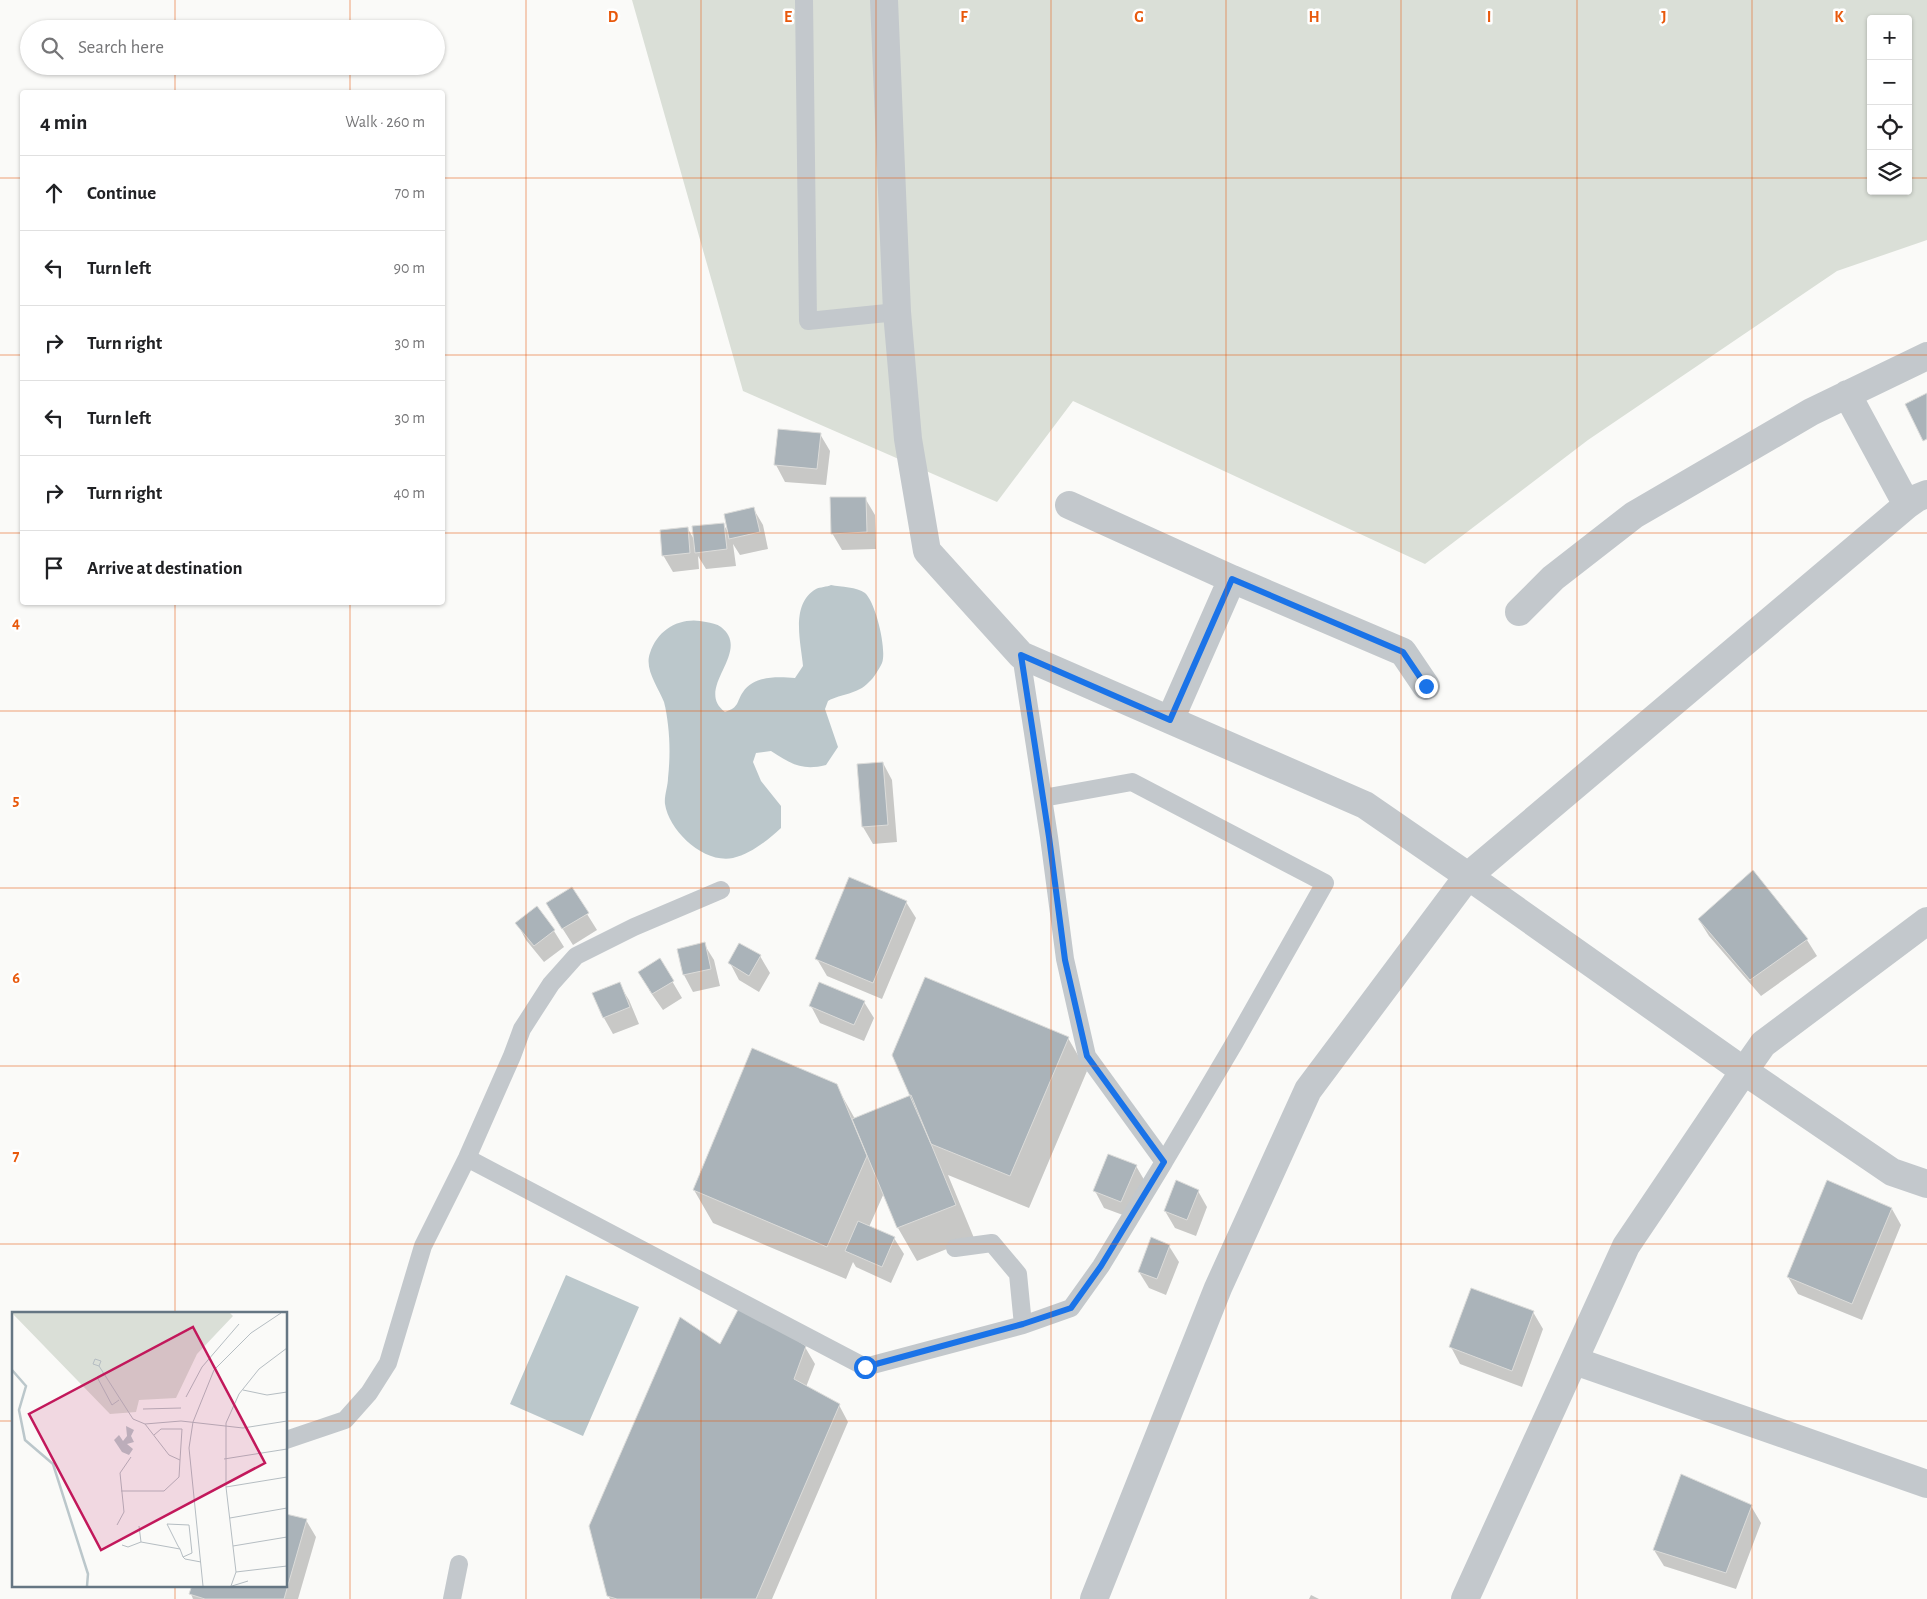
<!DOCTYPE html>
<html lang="en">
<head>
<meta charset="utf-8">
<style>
	:root { --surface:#fff; --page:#f6f6f6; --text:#202124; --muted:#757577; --line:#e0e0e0 }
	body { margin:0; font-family:"Alegreya Sans",sans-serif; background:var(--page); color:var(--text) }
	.controls { position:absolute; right:15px; top:15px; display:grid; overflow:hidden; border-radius:5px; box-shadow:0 1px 4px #0004 }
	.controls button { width:45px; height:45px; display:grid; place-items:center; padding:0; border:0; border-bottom:1px solid var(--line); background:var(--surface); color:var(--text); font:25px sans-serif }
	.stop { position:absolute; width:15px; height:15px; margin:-11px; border:4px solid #1a73e8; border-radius:50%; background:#fff }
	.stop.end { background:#1a73e8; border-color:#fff; box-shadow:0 1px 5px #0008 }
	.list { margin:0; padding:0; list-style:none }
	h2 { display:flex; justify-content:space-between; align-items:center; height:65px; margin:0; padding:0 20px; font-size:21px }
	h2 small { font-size:16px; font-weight:400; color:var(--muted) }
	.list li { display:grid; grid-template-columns:32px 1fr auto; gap:15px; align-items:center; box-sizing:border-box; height:75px; padding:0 20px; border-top:1px solid var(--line) }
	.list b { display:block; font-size:19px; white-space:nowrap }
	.list em { font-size:16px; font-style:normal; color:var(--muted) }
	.icon { flex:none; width:28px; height:28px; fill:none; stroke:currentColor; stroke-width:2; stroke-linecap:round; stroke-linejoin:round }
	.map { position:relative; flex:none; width:1927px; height:1599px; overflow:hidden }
	.search { position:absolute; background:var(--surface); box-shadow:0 1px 4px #0004; left:20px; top:20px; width:425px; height:55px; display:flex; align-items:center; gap:12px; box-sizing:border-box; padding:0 18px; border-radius:28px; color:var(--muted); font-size:19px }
	.panel { position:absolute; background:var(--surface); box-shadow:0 1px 4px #0004; left:20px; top:90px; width:425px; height:515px; border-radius:5px }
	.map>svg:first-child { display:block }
	.green { fill:#dadfd7; fill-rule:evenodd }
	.water { fill:#bbc7cb }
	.shadow { fill:#0003 }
	.building { fill:#aab3b9; stroke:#dcdcda }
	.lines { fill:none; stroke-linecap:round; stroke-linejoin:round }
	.service { stroke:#c3c8cc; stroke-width:18 }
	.minor { stroke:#c3c8cc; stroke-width:28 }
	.route { stroke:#1a73e8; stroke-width:6 }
	.grid { fill:none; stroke:#e8590c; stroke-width:1; stroke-opacity:0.55 }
	.inset-river { fill:none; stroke:#bbc7cb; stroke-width:2.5 }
	.inset-road { fill:none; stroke:#b5bdc2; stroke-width:1 }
	.view { fill:#c2185b; fill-opacity:0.15; stroke:#c2185b; stroke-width:2.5 }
	.inset-edge { fill:none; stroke:#657683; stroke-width:2.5 }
	.grid-label { font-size:16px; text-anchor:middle; font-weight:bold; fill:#e8590c; stroke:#fff; stroke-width:5; stroke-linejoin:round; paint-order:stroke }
</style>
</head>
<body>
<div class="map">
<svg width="1927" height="1599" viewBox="0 0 1927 1599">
	<rect width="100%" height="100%" fill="#fafaf8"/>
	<path class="green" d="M632,0H1927V240L1837,271L1588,440L1425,564L1073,401L997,502L743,391ZM1871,19H1908V191H1871Z"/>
	<path class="water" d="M831,585C841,587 857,587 865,593C876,603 887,650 882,663C879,669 874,678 869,682C857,695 842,693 828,701L825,709L838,747L826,765C802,771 791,764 771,751L756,753L753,762L761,781L781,806V828C768,840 751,854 733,858C704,864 669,831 665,804C664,796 668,786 668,778C670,760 670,742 668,725C667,717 666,709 664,702C658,687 644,669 650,653C658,628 682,616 706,622C711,623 717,624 721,627C753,652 693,688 725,712C740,707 736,702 743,692C754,675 778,677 795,678L803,666C801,643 790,604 816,589C820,587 827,587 831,585Z
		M566,1275L639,1307L583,1436L510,1404Z"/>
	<path class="shadow" d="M820,434L830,451L826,485L785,482L776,465Z
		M865,498L875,515L876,549L842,550L832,533Z
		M753,508L763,525L768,549L740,555L733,544L736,566L706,569L698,556L699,569L673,572L663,555L688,529L695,541L723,524L729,533Z
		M883,763L892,780L897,842L873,844L863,827L859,765Z
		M1753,872L1807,940L1817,956L1761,996L1709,936L1699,920Z
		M906,902L916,918L882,999L827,976L817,959Z
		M587,914L597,930L573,945L557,920Z
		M517,923L554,931L564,947L544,962L526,940Z
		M704,944L714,960L720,986L693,992L684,975L678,950Z
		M760,956L770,973L759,992L739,980L730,963Z
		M672,981L682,998L663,1010L649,990Z
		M619,984L629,1000L639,1024L613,1034L604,1018Z
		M864,1002L874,1018L864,1041L820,1023L811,1006Z
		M1068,1038L1087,1071L1029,1208L948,1175L974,1238L917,1261L898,1228L884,1193L869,1227L894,1238L904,1254L891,1283L856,1267L853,1262L846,1279L713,1223L694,1190L836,1085L855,1119Z
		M1136,1166L1146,1183L1131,1218L1104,1208L1095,1191Z
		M1198,1191L1207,1207L1196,1236L1175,1228L1165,1211Z
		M1892,1209L1901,1225L1862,1320L1798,1294L1788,1277Z
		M1169,1246L1179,1262L1166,1295L1149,1288L1139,1272Z
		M1533,1312L1543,1329L1522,1387L1460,1364L1451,1347Z
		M720,1346L805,1347L815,1364L806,1387L839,1405L848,1422L772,1599H610L608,1595Z
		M1751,1506L1761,1523L1736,1589L1664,1566L1654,1550Z
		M306,1520L316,1537L298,1599H193L191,1594L286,1585Z
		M1311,1595L1319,1599H1309Z"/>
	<path class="building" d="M1927,393V439L1923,441L1905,404Z
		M778,429L821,433L817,469L774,465Z
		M830,497H866L867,532L831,534Z
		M754,507L760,532L729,539L724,514Z
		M724,523L727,549L695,553L692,526Z
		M688,527L690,553L662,556L660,530Z
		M883,762L888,825L862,827L857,764Z
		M1753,870L1808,939L1750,980L1698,919Z
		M849,877L907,901L873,983L815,959Z
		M572,887L589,913L562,929L546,903Z
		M537,906L555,930L534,946L515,923Z
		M705,942L711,969L683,975L677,949Z
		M739,943L761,955L749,976L728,963Z
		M660,958L674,981L652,994L638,972Z
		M925,977L1069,1037L1010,1176L931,1144L892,1055Z
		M620,982L630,1007L603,1018L592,993Z
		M819,982L865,1001L854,1025L809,1006Z
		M752,1048L837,1084L867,1156L827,1247L693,1190Z
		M911,1095L956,1205L897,1228L852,1119Z
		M1108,1154L1137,1165L1121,1202L1093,1191Z
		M1176,1180L1199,1190L1187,1220L1164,1211Z
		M1827,1180L1892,1208L1852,1304L1787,1277Z
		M858,1221L895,1237L882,1267L845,1251Z
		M1151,1237L1170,1245L1157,1279L1138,1272Z
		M1471,1288L1534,1311L1512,1371L1449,1347Z
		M741,1304L806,1346L794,1379L840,1404L756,1599H617L607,1596L589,1526L680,1317L720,1344Z
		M1681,1474L1752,1505L1726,1573L1653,1550Z
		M286,1514L307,1519L284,1599H205L189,1594L192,1585H286Z"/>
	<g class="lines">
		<path class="service" d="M804,0L808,321L897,312
			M1043,798L1132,782L1325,883L1235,1042L1164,1162
			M467,1158L865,1367L1023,1325L1071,1308L1101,1266L1164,1162L1087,1056L1065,959L1049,837L1021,655
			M955,1248L992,1243L1018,1274L1023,1325
			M286,1440L345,1420L369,1393L388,1363L423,1246L467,1158L512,1056L522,1029L551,984L576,956L634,927L721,890
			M452,1599L459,1564"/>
		<path class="minor" d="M884,0L897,312L908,439L927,551L1021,655L1365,805L1468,876L1744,1071L1892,1172L1927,1184
			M1847,394L1907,505
			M1069,505L1232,579L1403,652L1426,686
			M1519,612L1553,578L1634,515L1811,412L1927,356
			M1170,720L1232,579
			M1575,1361L1927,1484
			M1094,1599L1218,1288L1308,1090L1468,876L1907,505L1917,498L1927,494
			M1465,1599L1626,1246L1744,1071L1763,1044L1927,921"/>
	</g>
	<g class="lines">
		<path class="route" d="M865,1367L1023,1324L1071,1308L1101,1266L1164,1162L1087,1056L1065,960L1049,837L1021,655L1170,720L1232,579L1403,652L1426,686"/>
	</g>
	<path class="grid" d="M175,0V29M350,0V29M526,0V1599M701,0V1599M876,0V1599M1051,0V1599M1226,0V1599M1401,0V1599M1577,0V1599M1752,0V1599M175,66V92M350,66V92M0,178H22M442,178H1871M1908,178H1927M0,355H22M442,355H1927M0,533H22M442,533H1927M175,602V1313M350,602V1599M0,711H1927M0,888H1927M0,1066H1927M0,1244H1927M0,1421H14M286,1421H1927M175,1585V1599"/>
	<g transform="translate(12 1312)">
		<rect width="275" height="275" fill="#fafaf8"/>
		<path d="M0,1H218L221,4L185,42L164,86L127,88L124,100L98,102Z" fill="#dadfd7"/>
		<path d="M114,114L122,118L119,124L122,130L115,132L121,137L117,143L110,140L102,128L107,123L111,129L115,124Z" fill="#bbc7cb"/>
		<path class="inset-river" d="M0,58L14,74L7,98L13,128L41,152L76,262L75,274"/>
		<path class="inset-road" d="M87,54L81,52L83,47L89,49L87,54L121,107L133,112L169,109L231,116L275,109M92,61L85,65L100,93L107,88M231,78L255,83L275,80M174,85L190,55L227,12M131,97L169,96M142,123L149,117H170L168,148M212,147L275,137M214,175L275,165M109,179H152L167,165L168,148L157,143L133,112M218,206L275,196M105,213L112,200L108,161L119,145M129,230L168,237M110,233L116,235L129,230L127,214M221,234L275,225M171,245L180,241L177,213L155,212L166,234L168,237L171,245L173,247L189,250M224,260L275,254M191,274L177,136L181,110L202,58L239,21L269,1M219,274L224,260L214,175V111L227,82L247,57L275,36M220,274L236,269"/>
		<path class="view" d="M181,15L253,151L89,238L17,102Z"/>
		<rect width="275" height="275" class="inset-edge"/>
	</g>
	<g class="grid-label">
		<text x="613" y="22">D</text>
		<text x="788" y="22">E</text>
		<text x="964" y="22">F</text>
		<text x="1139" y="22">G</text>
		<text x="1314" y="22">H</text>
		<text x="1489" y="22">I</text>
		<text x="1664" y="22">J</text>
		<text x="1839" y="22">K</text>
		<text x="16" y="628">4</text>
		<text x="16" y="805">5</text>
		<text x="16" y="983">6</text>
		<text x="16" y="1161">7</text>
	</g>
</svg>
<div class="controls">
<button>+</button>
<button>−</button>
<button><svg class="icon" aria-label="locate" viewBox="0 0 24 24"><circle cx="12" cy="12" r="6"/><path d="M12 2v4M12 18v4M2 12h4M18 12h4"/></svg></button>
<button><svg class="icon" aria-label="layers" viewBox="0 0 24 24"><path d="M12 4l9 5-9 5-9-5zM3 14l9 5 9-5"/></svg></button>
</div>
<div class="stop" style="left:865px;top:1367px"></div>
<div class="stop end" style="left:1426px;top:686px"></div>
<div class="search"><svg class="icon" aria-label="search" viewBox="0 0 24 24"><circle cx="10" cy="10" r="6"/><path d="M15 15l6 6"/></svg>Search here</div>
<section class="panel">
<h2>4 min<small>Walk · 260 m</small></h2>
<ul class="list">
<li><svg class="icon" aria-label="ahead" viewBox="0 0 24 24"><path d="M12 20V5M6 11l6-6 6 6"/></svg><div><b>Continue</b></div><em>70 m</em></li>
<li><svg class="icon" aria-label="left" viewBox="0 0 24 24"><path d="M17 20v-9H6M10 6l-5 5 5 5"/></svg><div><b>Turn left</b></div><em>90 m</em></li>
<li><svg class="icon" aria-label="right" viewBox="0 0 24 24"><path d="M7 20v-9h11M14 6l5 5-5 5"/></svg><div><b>Turn right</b></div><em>30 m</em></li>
<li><svg class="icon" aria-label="left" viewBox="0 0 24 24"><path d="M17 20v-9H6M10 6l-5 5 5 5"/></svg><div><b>Turn left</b></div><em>30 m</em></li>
<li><svg class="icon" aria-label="right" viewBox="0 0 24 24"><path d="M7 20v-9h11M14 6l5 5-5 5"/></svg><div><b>Turn right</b></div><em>40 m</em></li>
<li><svg class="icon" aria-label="arrive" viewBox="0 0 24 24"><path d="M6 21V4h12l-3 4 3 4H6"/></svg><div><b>Arrive at destination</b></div></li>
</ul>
</section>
</div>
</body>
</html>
